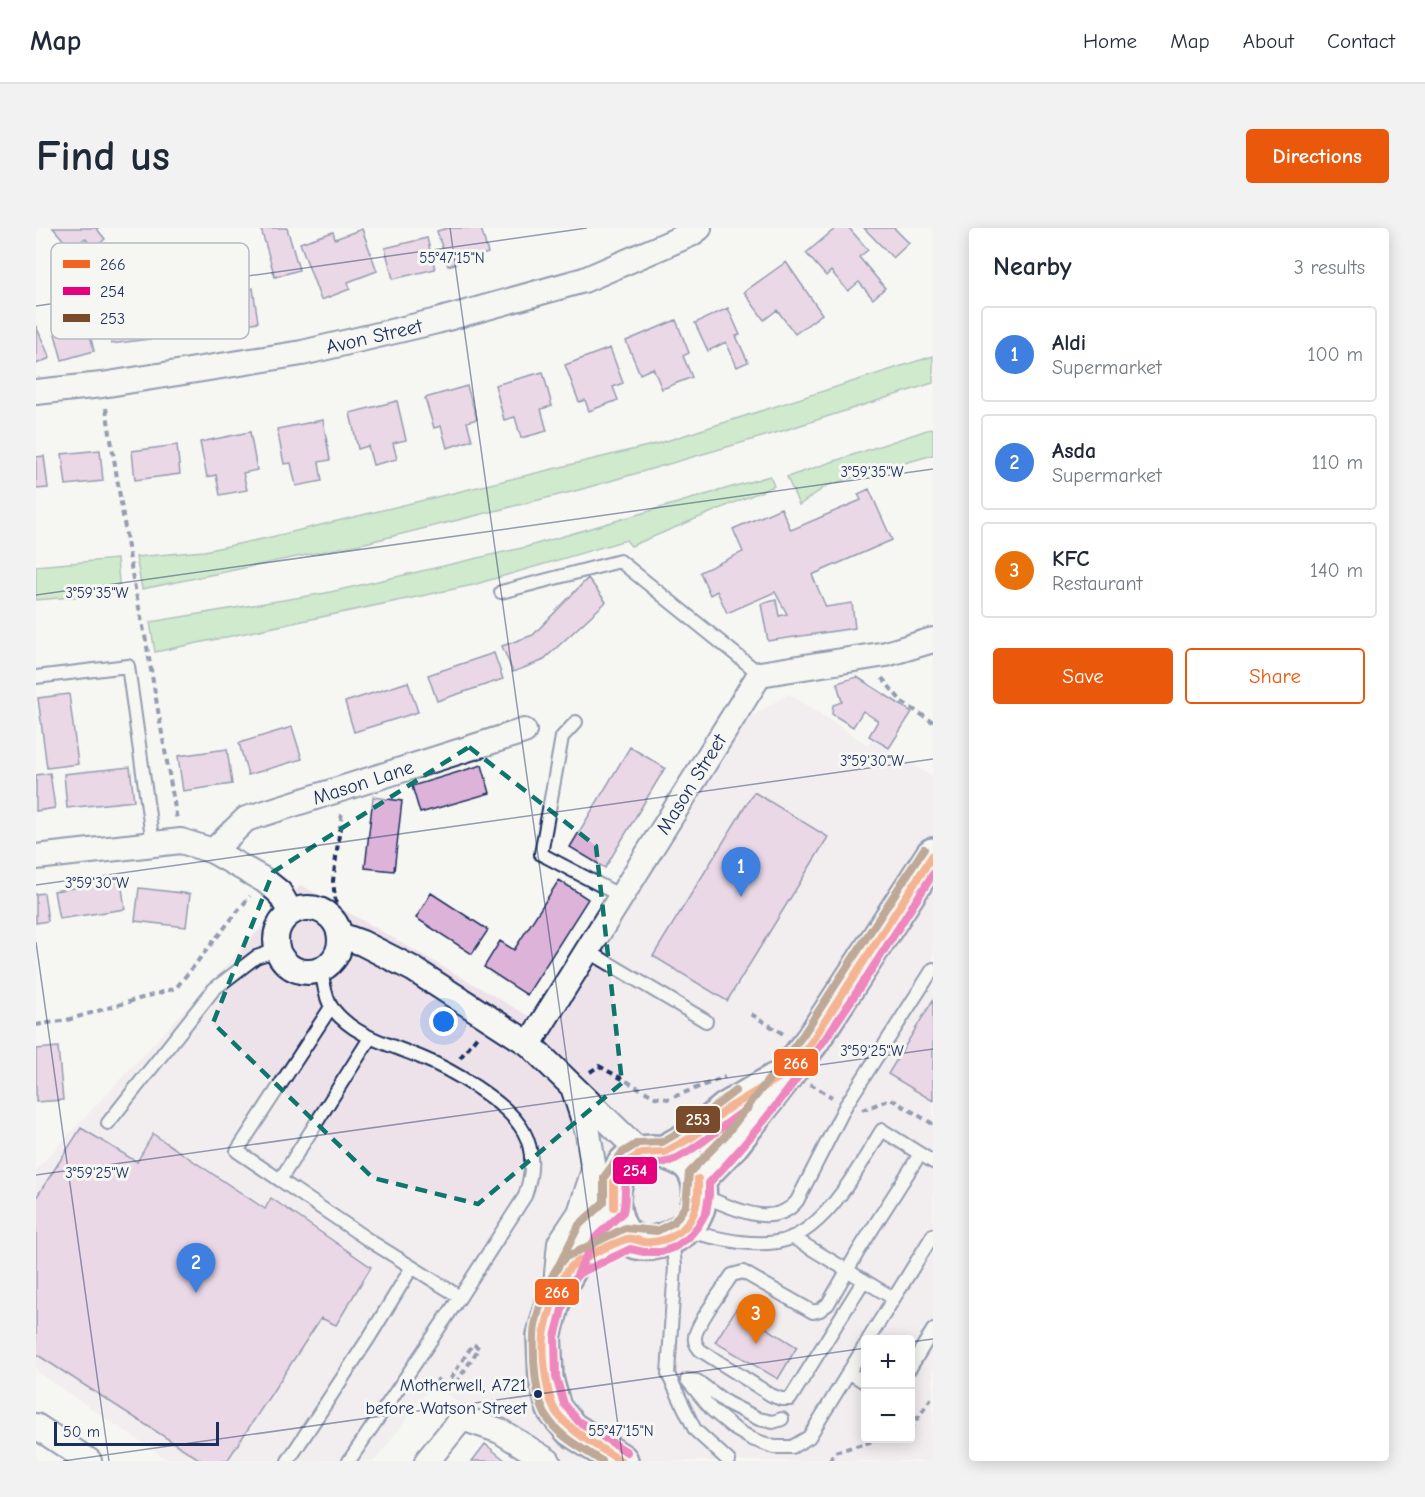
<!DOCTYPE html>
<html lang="en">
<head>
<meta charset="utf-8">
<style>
	:root { --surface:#fff; --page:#f2f2f3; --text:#1f2937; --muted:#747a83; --line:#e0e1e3; --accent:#ea580c }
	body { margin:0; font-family:"Comic Neue",sans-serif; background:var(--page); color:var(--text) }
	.controls { position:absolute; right:18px; bottom:18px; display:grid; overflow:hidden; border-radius:6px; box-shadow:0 3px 15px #0003 }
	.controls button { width:54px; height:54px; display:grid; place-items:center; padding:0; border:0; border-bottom:2px solid var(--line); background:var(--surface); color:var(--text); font:30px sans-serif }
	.scale { position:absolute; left:18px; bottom:15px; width:165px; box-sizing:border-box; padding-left:6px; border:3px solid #1b2f5e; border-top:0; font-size:16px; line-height:21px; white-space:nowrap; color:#1b2f5e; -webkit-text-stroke:4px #f6f6f2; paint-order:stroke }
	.you { position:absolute; left:408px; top:794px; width:21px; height:21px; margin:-15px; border:4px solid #fff; border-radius:50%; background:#1a73e8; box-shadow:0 0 0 9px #1a73e833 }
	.badge { display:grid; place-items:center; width:39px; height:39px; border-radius:50%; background:var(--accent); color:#fff; font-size:20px; font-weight:700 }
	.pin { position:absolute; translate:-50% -50px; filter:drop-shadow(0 2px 3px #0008) }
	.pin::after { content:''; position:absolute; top:32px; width:21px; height:18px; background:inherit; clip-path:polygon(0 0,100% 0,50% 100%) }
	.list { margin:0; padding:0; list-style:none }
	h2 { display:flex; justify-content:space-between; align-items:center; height:78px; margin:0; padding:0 24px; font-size:26px }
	h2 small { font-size:20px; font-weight:400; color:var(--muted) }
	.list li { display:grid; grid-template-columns:39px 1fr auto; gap:18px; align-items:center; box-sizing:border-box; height:96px; margin:0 12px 12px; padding:0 12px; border:2px solid var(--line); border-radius:6px }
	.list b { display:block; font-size:22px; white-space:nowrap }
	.list p { margin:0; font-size:20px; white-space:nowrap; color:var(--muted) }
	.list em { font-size:20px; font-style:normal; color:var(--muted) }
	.actions { display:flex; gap:12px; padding:18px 24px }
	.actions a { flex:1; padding:14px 0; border:2px solid var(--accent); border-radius:6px; text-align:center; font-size:21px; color:var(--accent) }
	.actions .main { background:var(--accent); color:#fff }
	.map { position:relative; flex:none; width:897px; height:1233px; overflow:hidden; border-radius:6px }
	header { display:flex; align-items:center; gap:36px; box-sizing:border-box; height:84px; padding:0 30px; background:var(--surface); border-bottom:2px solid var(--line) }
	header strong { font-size:28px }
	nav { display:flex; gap:33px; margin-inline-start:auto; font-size:21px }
	.intro { display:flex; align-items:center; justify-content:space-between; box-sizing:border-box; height:144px; padding:0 36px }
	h1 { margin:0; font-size:42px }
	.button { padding:15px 27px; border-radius:6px; background:var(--accent); color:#fff; font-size:21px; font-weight:700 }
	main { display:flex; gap:36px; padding:0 36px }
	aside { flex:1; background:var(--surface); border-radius:6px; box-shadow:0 3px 15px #0003 }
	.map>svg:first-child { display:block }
	.built { fill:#eee2ea; fill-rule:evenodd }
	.green { fill:#a2dba0; stroke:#5e857f; stroke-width:1.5 }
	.building { fill:#ddb3d9; stroke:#1b2f5e; stroke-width:1.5 }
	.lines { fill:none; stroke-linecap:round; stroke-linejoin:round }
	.service-casing { stroke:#1b2f5e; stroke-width:16 }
	.minor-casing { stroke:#1b2f5e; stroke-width:28 }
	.primary-casing { stroke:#1b2f5e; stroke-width:38 }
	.path { stroke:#1b2f5e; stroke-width:4; stroke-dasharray:6 4.5; stroke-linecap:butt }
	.service { stroke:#f6f6f2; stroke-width:12 }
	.minor { stroke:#f6f6f2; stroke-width:24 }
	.primary { stroke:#f6f6f2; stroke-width:33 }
	.bus-1-casing { stroke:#f6f6f2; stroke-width:12 }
	.bus-2-casing { stroke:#f6f6f2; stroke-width:12 }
	.bus-3-casing { stroke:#f6f6f2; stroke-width:12 }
	.bus-1 { stroke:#f26522; stroke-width:8 }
	.bus-2 { stroke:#e5007d; stroke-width:8 }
	.bus-3 { stroke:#7a4b2a; stroke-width:8 }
	.marked { fill:none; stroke:#0f766e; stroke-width:4.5; stroke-dasharray:12 8; stroke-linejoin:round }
	.ticks { fill:none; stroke:#1b2f5e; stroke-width:1.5; stroke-opacity:0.45 }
	.bus-dot { fill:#1b2f5e; stroke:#f6f6f2; stroke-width:2 }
	.labels { text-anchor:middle; stroke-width:6; stroke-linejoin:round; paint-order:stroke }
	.bus-label { font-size:18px; fill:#1b2f5e; stroke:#f6f6f2; text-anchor:end }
	.street-label { font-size:20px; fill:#1b2f5e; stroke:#f6f6f2 }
	.key { fill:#f6f6f2; stroke:#b4bac6; stroke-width:1.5 }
	.key-label { font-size:16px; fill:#1b2f5e }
	.ticks-label { font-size:15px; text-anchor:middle; fill:#1b2f5e; stroke:#f6f6f2; stroke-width:6; stroke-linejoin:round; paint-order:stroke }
	.line-badge { stroke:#f6f6f2; stroke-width:2 }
	.badge-label { font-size:16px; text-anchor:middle; font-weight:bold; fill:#fff }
</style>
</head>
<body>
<header>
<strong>Map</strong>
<nav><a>Home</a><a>Map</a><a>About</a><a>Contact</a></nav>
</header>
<div class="intro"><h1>Find us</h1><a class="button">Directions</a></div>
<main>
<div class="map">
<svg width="897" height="1233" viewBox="0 0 897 1233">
	<rect width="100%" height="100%" fill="#f6f6f2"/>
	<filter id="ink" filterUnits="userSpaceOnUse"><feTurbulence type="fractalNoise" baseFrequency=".0167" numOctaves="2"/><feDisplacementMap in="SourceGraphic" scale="12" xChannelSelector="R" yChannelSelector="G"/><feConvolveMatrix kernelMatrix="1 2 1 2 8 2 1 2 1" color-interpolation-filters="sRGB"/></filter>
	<g filter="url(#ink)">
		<path class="built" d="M753,466L832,517L836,511L897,549V1233H504L397,1156L339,1233H133L0,1143V942L265,657L517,802L711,491ZM830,1112H874V1210H830Z"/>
		<path class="green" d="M897,128V155L746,203L543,262L329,315L106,361L100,329L168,323L231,310L624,215Z
			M897,200V227L792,257L763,277L751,249Z
			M734,248L738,258L595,318L590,312L437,357L119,424L114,394L290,365L490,319Z
			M81,331L84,365L0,372V338Z"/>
		<path class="building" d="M17,0H62L61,1L69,11L58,21L49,10L36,22Z
			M230,0H251L263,42L239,49L225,1Z
			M412,0H445L452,25L412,38L401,3Z
			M800,0H813L832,22L823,29L849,60L837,71L823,54L812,63L795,43L790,48L770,25Z
			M828,0H858L873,15L857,30Z
			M326,1L341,43L312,54L314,61L285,72L264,15L297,4L299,11Z
			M391,10L399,41L357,51L349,20Z
			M750,34L786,86L759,106L741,82L728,92L708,64Z
			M217,60L222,94L155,104L150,71Z
			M132,75L136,108L75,116L71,83Z
			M692,80L704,107L700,108L712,134L701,139L690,114L672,123L659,95Z
			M49,87L58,123L26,132L19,106L36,101L34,91Z
			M640,92L653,125L647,128L656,149L626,161L617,140L604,146L590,113Z
			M0,98L14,130L0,136Z
			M574,120L587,155L577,159L582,172L553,183L549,172L543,174L529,137Z
			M507,144L516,178L505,181L511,203L485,210L479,189L468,192L459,157Z
			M431,158L441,191L431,194L436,212L411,220L405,198L398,200L389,170Z
			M361,173L370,212L357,215L361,231L337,237L332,218L322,221L314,185Z
			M287,192L294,232L283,234L286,253L260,258L255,235L248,236L241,201Z
			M214,204L221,242L207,245L211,262L184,267L180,247L171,249L164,214Z
			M141,217L144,246L99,252L96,223Z
			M64,222L67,253L30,257L26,226Z
			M8,228L12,260L0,261V229Z
			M833,261L856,312L776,347L790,379L816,375L819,400L732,413L725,376L740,372L743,388L751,386L739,364L691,385L681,363L674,367L664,344L707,324L697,301L745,280L755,302L825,272L822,266Z
			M552,350L570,374L506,433L477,444L466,418L497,407Z
			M458,425L467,451L401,473L392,447Z
			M821,449L876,484L853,520L833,508L842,493L827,483L817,499L796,486L797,477L806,474L801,455Z
			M372,454L382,484L318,504L309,474Z
			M33,466L42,536L11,540L2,470Z
			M256,499L266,531L212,547L203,515Z
			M594,519L629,540L569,640L534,619Z
			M191,521L196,556L147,563L142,528Z
			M446,537L454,565L384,585L376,558Z
			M94,539L98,573L31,580L28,546Z
			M14,545L19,580L0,583V547Z
			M718,564L792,609L691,773L617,728Z
			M337,569L366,573L358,643L329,640Z
			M523,652L552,671L491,767L448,739L464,713L478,722Z
			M85,653L89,681L23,691L18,663Z
			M103,660L154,666L150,699L99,693Z
			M8,665L12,693L0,695V666Z
			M395,665L452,702L436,726L380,690Z
			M897,772V873L852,846Z
			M22,819L27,872L0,874V821Z
			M45,900L101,934L117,906L229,981L235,970L335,1039L300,1097L285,1090L191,1233H166L0,1126V970Z
			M700,1081L761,1119L742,1151L679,1114Z
			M449,1216L470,1233H436Z"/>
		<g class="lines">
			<g class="service-casing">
				<path id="service" d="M465,364L584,333L724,446
					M0,449L92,438L117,616
					M540,494L526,509L505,626L585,668
					M552,723L670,793
					M285,742C288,754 289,772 297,781C319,809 353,816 384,829C404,837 422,847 440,859C483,888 508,913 489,968L424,1069L313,1233
					M72,895L178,761L220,729L241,722
					M244,952L201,923L295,779
					M665,967C693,978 737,1003 761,973L810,877L897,741
					M649,1003C679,1009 710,1019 741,1014C788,1007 823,939 846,902L897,934
					M756,1009L857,1070
					M636,1010L639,1038L632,1146L659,1202L693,1233
					M376,1039L424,1069
					M828,1052L754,1171H745L735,1167L664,1122C661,1118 658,1114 659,1109C660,1097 688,1059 696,1047L707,1044L777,1084L784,1082L792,1076L823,1022L884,926
					M832,1112L897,1007
					M874,1140L897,1102
					M812,1144L830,1155
					M651,1152L661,1153L691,1175L723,1191L737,1194L746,1191
					M652,1153L676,1182L699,1201L716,1211L738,1219H756L773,1209L830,1116
					M252,1233L334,1108L376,1039L334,1013L244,952L334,810"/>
			</g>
			<g class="minor-casing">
				<path id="minor" d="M0,164L66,157L266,125L401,93L548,52L655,6L663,0
					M177,623L210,591L488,503
					M0,629L145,613L177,623L228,652L243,664L255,685
					M240 712a32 32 0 1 1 64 0a32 32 0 1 1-64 0Z
					M304,707L326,715L377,741L493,816L605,925
					M493,816L724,446L850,426L897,412
					M520,1056L524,1015L544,985L558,942L552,905L538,862
					M0,1198L53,1233
					M391,1233L426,1190L464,1203L512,1233"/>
			</g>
			<g class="primary-casing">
				<path id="primary" d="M629,924C636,927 645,930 651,934C668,949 667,981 652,997C639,1011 610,1022 593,1010C584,1004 580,992 578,982C574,961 583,931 606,925C613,923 622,925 629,924Z
					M629,924L658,908L691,881L740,852
					M662,951L697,915L776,813L897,627
					M578,979L551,1003L535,1038L519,1066L508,1108L510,1151L518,1181L535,1201L585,1233"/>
			</g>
			<path class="path" d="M70,180L97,351L110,413L141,592
				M846,450L866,474L897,494
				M301,686L297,653L306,584
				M715,786L749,807
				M0,797L31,792L140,760L214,668
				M424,830L442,807
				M554,844L563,838L619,869L632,871L689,849
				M774,856L796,869
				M826,882L855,871L897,896
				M400,1151L410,1158L437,1116L443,1120L417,1160
				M874,1201L897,1168
				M794,1233L799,1224L848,1210"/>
			<use href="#service" class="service"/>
			<use href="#minor" class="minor"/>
			<use href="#primary" class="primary"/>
			<g class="bus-1-casing">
				<path id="bus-1" d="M578,979V953L593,933L605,925L629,924L658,908L691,881L754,843L776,813L897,627
					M585,1233C562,1218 537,1206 520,1184C510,1169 506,1125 508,1108C510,1092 524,1046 537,1037C548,1029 578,1015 591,1011C596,1009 602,1013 608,1014C621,1015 633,1011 643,1004C660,992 663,971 662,951"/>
			</g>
			<g class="bus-2-casing">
				<path id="bus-2" d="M538,1053L560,1009L587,984C592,965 583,958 600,941C610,931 623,938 635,933C663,920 685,898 711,881
					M591,1224L542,1193L528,1176L520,1149L519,1109L529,1070L542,1046L594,1021L608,1024H625L639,1019L652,1010L662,998L670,984L673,967V955C762,863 828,753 897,646"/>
			</g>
			<g class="bus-3-casing">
				<path id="bus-3" d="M520,1043L543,997L568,974V949L586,925L602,915L626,914L652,899L699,863
					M566,1233C545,1220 521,1208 509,1186C499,1167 497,1130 498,1109C498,1089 515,1041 530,1029L589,1000L621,1003L638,994L650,977L653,945L689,908L767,807L888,621"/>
			</g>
			<use href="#bus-1" class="bus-1"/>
			<use href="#bus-2" class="bus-2"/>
			<use href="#bus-3" class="bus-3"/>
		</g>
	</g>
	<path d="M0 0H897V1233H0ZM433,519L560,618L586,855L442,976L337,950L177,795L237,644Z" fill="#f6f6f2" fill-opacity=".55" fill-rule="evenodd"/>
	<path class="marked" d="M433,519L560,618L586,855L442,976L337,950L177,795L237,644Z"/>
	<path class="ticks" d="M414,0L587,1233M0,78L551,0M0,367L897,241M0,657L897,531M0,714L73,1233M0,947L897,821M874,1114L897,1111M27,1233L830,1120"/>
	<circle class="bus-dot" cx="502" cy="1166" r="5"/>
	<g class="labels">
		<g class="bus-label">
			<text x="491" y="1163">Motherwell, A721<tspan x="491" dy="23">before Watson Street</tspan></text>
		</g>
		<g class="street-label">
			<text transform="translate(338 108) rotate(-13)" y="7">Avon Street</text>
			<text transform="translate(327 554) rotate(-18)" y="7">Mason Lane</text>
			<text transform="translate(655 556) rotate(-58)" y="7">Mason Street</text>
		</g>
	</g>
	<rect x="15" y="15" width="198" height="96" rx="9" class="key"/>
	<rect x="27" y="32" width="27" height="8" fill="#f26522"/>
	<rect x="27" y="59" width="27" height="8" fill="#e5007d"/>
	<rect x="27" y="86" width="27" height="8" fill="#7a4b2a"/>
	<g class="key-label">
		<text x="64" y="42">266</text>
		<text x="64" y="69">254</text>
		<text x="64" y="96">253</text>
	</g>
	<g class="ticks-label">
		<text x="416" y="35">55°47'15"N</text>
		<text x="836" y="249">3°59'35"W</text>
		<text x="61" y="370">3°59'35"W</text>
		<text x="836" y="538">3°59'30"W</text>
		<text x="61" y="660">3°59'30"W</text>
		<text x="836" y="828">3°59'25"W</text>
		<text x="61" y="950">3°59'25"W</text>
		<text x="585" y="1208">55°47'15"N</text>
	</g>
	<g class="line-badge">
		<rect x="737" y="820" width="46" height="29" rx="6" fill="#f26522"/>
		<rect x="639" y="877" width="46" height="29" rx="6" fill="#7a4b2a"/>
		<rect x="576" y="928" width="46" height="29" rx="6" fill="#e5007d"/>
		<rect x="498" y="1050" width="46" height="28" rx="6" fill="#f26522"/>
	</g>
	<g class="badge-label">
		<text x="760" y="841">266</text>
		<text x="662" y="897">253</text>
		<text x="599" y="948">254</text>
		<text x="521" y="1070">266</text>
	</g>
</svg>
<div class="controls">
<button>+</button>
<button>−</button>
</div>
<div class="scale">50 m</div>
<div class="you"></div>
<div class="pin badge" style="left:705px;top:669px;background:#3f7fe0">1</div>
<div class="pin badge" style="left:160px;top:1065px;background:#3f7fe0">2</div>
<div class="pin badge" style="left:720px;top:1116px;background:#e8710a">3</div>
</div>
<aside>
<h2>Nearby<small>3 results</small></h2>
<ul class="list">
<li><span class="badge" style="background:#3f7fe0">1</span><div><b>Aldi</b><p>Supermarket</p></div><em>100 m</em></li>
<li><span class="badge" style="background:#3f7fe0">2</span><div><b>Asda</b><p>Supermarket</p></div><em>110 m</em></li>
<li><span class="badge" style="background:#e8710a">3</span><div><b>KFC</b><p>Restaurant</p></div><em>140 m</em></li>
</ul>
<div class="actions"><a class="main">Save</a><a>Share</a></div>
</aside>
</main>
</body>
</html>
